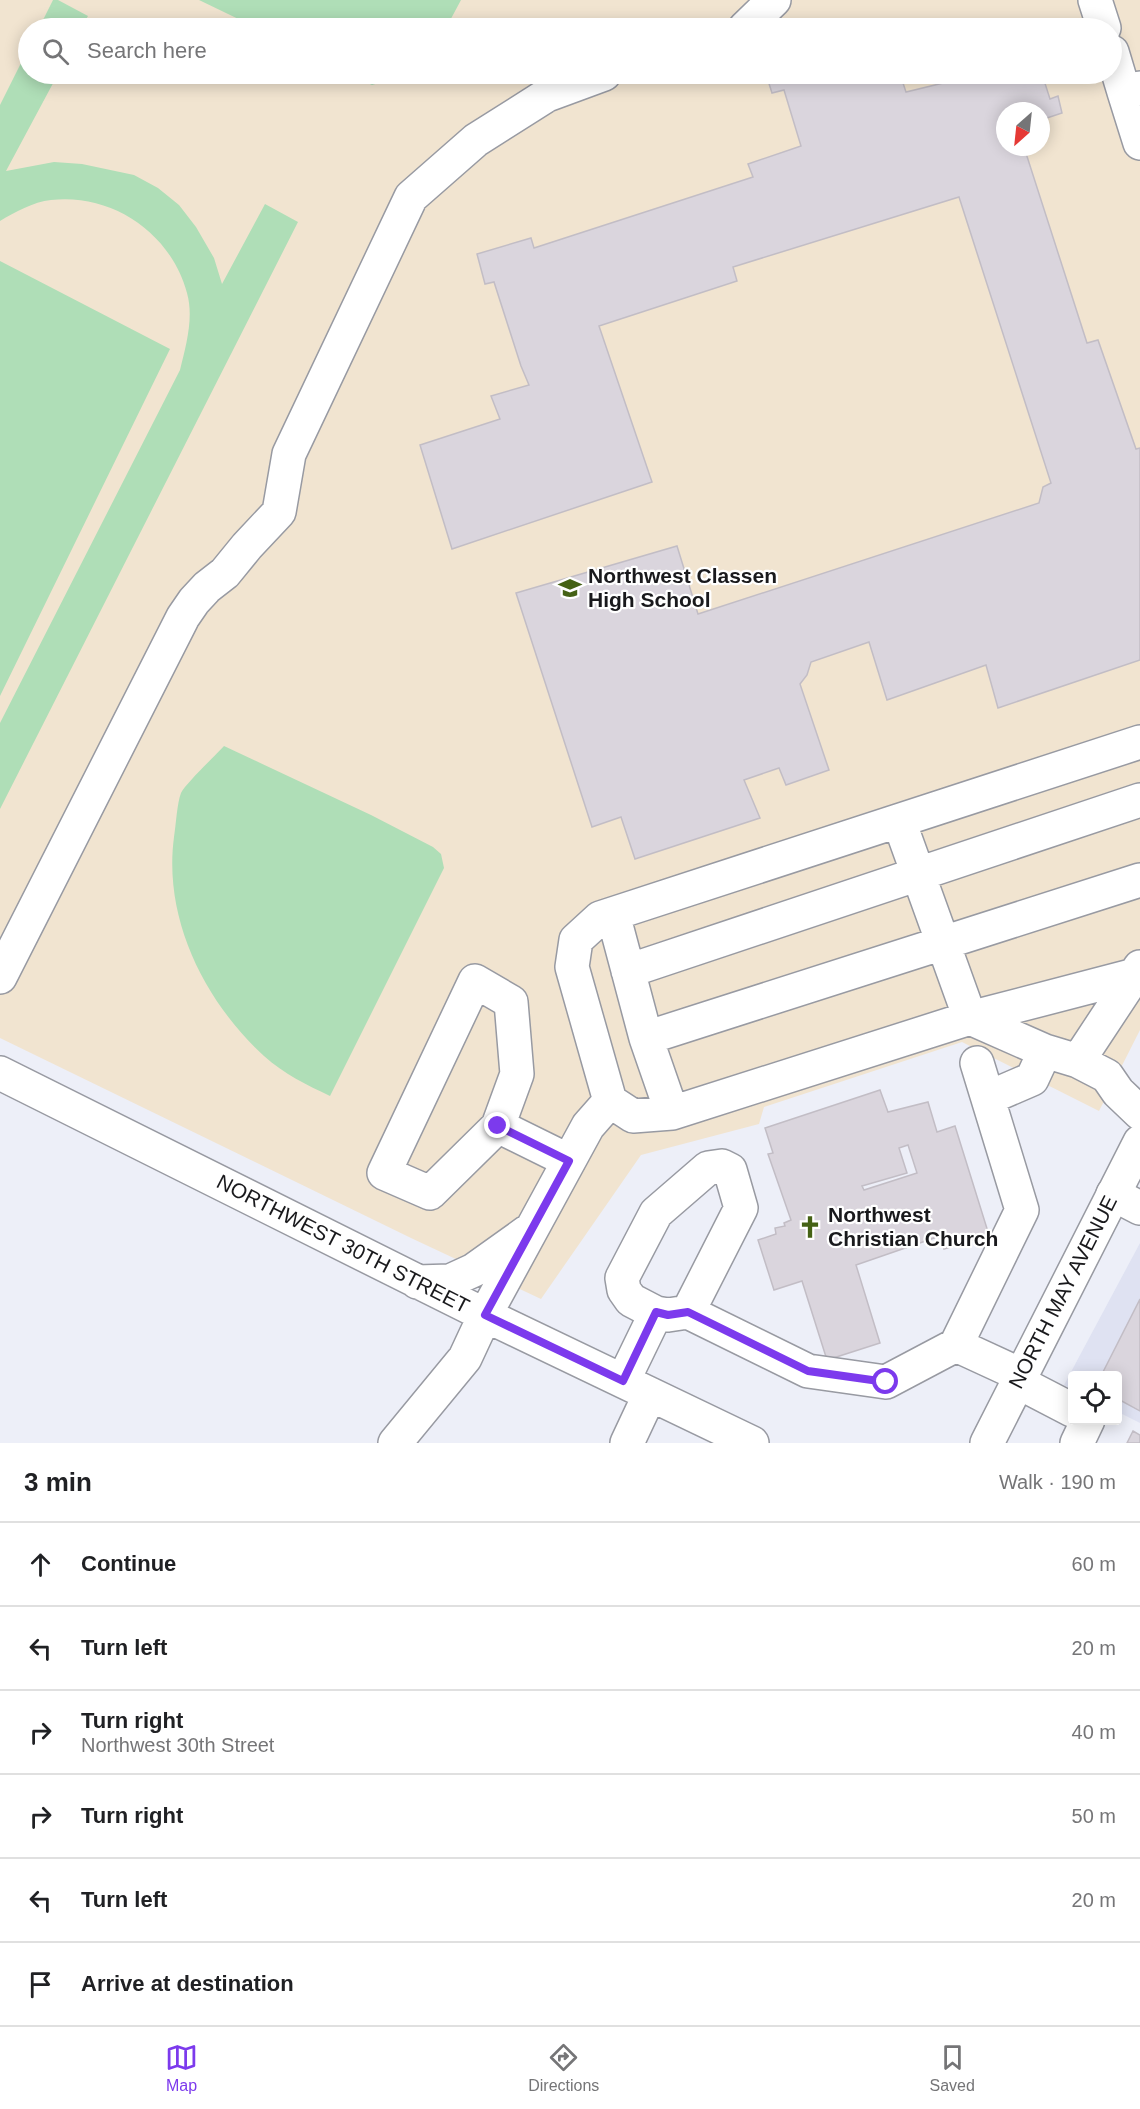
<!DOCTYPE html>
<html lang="en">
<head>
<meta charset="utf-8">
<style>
	:root { --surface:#fff; --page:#f2f2f2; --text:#202124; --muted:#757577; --line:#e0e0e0; --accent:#7c3aed }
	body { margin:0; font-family:Arial,sans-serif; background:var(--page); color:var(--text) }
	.controls { position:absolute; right:18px; bottom:18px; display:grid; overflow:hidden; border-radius:6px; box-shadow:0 3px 15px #0003 }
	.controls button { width:54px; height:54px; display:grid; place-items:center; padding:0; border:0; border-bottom:2px solid var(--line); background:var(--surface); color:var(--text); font:30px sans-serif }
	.compass { position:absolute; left:996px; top:102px; width:54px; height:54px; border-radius:50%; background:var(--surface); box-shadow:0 3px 15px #0003; rotate:207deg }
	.stop { position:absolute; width:18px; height:18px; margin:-14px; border:4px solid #7c3aed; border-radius:50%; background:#fff }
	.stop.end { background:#7c3aed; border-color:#fff; box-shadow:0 2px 6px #0008 }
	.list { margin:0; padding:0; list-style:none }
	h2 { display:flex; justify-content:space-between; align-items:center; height:78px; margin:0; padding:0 24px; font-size:26px }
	h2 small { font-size:20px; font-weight:400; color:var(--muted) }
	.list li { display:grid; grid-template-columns:39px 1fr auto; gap:18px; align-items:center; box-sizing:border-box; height:84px; padding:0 24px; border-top:2px solid var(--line) }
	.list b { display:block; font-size:22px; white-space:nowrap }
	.list p { margin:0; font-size:20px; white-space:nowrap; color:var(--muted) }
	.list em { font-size:20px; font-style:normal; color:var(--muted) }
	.icon { flex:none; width:33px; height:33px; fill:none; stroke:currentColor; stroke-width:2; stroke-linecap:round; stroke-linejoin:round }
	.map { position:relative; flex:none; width:1140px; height:1443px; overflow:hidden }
	.search { position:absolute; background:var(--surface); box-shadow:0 3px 15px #0003; left:18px; right:18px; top:18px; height:66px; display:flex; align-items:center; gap:15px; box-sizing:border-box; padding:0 21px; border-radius:33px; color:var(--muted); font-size:22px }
	.sheet { height:582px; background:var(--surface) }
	nav { display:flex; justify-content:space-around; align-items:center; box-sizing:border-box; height:84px; border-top:2px solid var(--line); background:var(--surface); font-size:16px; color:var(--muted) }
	nav a { display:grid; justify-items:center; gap:3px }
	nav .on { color:var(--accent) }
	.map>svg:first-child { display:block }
	.built { fill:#dfe2f2 }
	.education { fill:#f1e4d0; fill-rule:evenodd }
	.green { fill:#afdeb7 }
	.building { fill:#dad5dd; stroke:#c2bdc5; stroke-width:1.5; fill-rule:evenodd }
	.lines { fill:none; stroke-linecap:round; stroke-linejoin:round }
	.minor-casing { stroke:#989aa2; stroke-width:36 }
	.major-casing { stroke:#989aa2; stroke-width:36 }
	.minor { stroke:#fff; stroke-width:33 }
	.major { stroke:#fff; stroke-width:33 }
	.route { stroke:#7c3aed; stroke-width:8 }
	.labels { text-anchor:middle; stroke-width:4.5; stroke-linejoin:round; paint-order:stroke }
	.poi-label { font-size:21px; font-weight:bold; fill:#19191c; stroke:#fff; text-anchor:start }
	.street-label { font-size:21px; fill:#19191c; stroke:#fff }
</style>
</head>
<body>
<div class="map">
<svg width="1140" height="1443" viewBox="0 0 1140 1443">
	<rect width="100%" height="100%" fill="#edeff8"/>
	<path class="built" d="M1140,1243V1423L1118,1412V1376H1072V1389L1064,1385Z"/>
	<path class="education" d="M0,0H1140V1030L1099,1111L962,1042L764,1107L759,1124L641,1155L541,1299L411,1238L0,1038ZM28,28H1112V74H28ZM1005,111H1041V147H1005Z"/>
	<path class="green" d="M53,0H58L88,16L81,28H39Z
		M199,0H461L446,28H257Z
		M28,49V74H58L6,171L54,162L82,164L134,175L158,188L179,205L196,227L214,258L222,284L265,204L298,222L0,809V723L180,370C186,345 194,318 187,293C171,233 112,193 51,200C33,202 15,212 0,221V105Z
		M348,74H408L372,85Z
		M0,261L170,349L0,696Z
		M224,746L371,815L433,847L441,854L444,868L330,1096C307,1085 284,1074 264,1056C205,1002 163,919 174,837C176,825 177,803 181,793C186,783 216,755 224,746Z"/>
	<path class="building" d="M1026,23L1028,28H1007Z
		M766,74H900L906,92L980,74H1042L1050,99L1058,96L1062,113L1041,120V111H1005V147H1024L1087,343L1098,340L1136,449L1140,448V660L998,708L986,665L887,700L869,642L811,662L807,675L800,684L829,770L786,785L779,768L744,780L760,818L635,859L621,817L592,827L516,593L677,546L698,614L1039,503L1043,487L1051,483L959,197L733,267L737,281L599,326L652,482L452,549L420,445L500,419L491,396L529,385L521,366L494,282L485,284L477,254L531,238L534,248L753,177L748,164L801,146L784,90L772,93Z
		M880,1090L888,1112L928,1102L937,1132L955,1126L989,1235L944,1249L940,1236L856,1265L880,1343L827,1360L802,1281L774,1290L758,1240L776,1234L775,1228L785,1226L784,1223L791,1220L768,1154L773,1153L765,1128ZM908,1145L917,1173L864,1190L862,1186L907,1173L899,1148Z
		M1140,1299V1411L1118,1399V1376H1101Z
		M1133,1431L1140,1435V1443H1127Z"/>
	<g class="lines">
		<g class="minor-casing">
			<path id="minor" d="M1095,0L1104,28
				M745,28L774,0
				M1112,52L1124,92
				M1140,88L1124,92L1140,143
				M899,821L970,1018L1135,975
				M613,914L646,1038L1140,880
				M1140,967L1078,1061L1107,1076L1118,1092L1140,1113
				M628,971L1140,800
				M0,977L183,617L194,601L207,587L225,573L247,546L279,512L289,454L411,197L476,140L547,95L604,74
				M646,1038L672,1113
				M1078,1061L1045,1051L970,1018L672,1113L633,1116L610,1101L572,967L576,940L600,918L1140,742
				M0,1073L485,1315L752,1443
				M988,1098L1032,1079L1045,1051
				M498,1126L517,1074L511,1002L475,981L384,1173L430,1193L498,1126L569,1161
				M1113,1194L1140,1208
				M417,1282L450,1281L474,1270L527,1232
				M656,1313L631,1300L624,1290L622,1278L656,1213L708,1168L722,1166L730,1170L741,1208L688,1312
				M956,1345L1022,1210L977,1063
				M623,1381L656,1313L668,1315L688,1312L808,1371L886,1382L956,1345L1021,1375
				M1018,1382L1072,1410
				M395,1443L465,1358L485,1315L588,1126L610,1101
				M627,1443L650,1394
				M1077,1443L1088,1420"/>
		</g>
		<g class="major-casing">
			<path id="major" d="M987,1443L1140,1142"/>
		</g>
		<use href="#minor" class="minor"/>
		<use href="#major" class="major"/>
	</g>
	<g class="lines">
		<path class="route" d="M498,1126L569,1161L485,1315L623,1381L656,1312L668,1315L688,1312L808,1371L886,1382"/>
	</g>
	<defs>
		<g id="school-bare" transform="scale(1.8)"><path d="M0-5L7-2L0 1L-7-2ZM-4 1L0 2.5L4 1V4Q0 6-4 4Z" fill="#456215" stroke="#fff" stroke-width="2.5" paint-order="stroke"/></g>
		<g id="church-bare" transform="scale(1.8)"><path d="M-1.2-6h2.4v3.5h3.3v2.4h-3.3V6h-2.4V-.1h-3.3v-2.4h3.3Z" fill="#456215" stroke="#fff" stroke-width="2.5" paint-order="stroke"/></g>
	</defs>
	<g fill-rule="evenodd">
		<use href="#school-bare" x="570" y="588"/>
		<use href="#church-bare" x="810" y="1227"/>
	</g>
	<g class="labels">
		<g class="poi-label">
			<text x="588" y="583">Northwest Classen<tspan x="588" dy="24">High School</tspan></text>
			<text x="828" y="1222">Northwest<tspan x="828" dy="24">Christian Church</tspan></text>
		</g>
		<g class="street-label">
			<text transform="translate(343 1244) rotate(27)" y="7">NORTHWEST 30TH STREET</text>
			<text transform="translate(1063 1292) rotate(-63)" y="7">NORTH MAY AVENUE</text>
		</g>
	</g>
</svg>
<div class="controls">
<button><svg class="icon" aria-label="locate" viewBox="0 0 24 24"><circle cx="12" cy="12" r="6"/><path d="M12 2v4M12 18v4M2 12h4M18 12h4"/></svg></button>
</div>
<svg class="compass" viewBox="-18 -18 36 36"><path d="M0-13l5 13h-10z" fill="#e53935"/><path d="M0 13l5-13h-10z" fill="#757577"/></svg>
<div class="stop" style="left:886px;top:1382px"></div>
<div class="stop end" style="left:498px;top:1126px"></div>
<div class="search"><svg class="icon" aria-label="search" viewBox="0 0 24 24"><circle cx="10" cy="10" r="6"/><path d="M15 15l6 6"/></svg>Search here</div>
</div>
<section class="sheet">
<h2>3 min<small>Walk · 190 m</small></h2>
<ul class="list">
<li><svg class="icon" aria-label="ahead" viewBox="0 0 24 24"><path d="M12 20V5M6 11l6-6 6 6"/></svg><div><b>Continue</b></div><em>60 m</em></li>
<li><svg class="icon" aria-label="left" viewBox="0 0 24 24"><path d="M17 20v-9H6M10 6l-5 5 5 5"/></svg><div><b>Turn left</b></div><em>20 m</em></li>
<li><svg class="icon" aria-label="right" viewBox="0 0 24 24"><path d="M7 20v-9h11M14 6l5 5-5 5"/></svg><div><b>Turn right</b><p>Northwest 30th Street</p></div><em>40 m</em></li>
<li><svg class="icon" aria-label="right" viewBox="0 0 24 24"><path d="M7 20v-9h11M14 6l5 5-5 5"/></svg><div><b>Turn right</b></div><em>50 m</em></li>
<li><svg class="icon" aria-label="left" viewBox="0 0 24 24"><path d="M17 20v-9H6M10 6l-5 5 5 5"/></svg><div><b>Turn left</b></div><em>20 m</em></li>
<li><svg class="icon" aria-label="arrive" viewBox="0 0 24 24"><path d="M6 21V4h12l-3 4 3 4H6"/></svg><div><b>Arrive at destination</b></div></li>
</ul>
</section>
<nav>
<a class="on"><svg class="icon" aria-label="map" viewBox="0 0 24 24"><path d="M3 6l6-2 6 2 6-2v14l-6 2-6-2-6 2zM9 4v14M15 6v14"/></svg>Map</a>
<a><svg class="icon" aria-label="directions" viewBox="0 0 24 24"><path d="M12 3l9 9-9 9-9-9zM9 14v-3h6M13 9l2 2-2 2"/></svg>Directions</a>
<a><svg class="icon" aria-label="saved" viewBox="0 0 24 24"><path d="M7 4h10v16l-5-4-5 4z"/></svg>Saved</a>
</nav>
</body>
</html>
